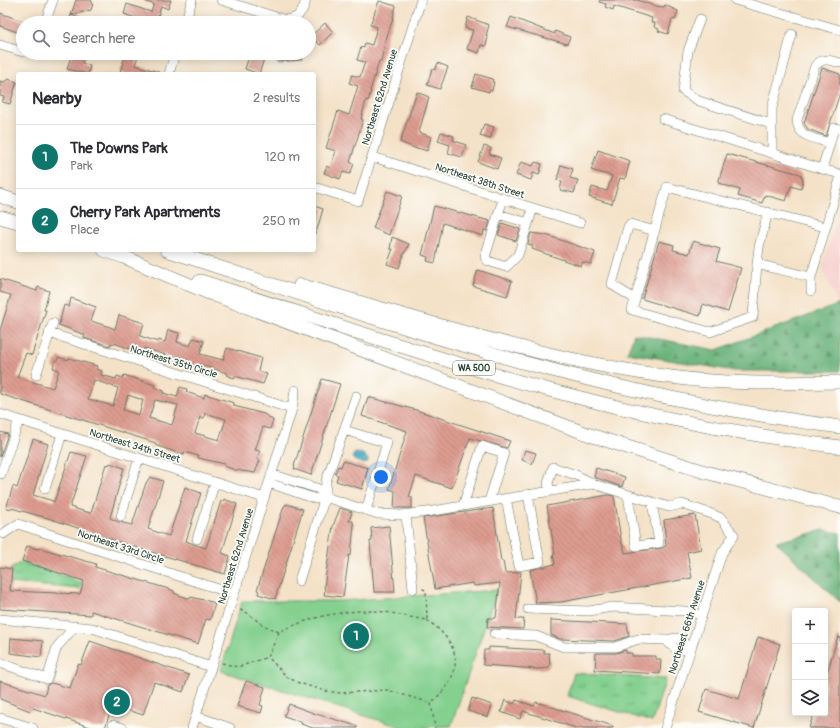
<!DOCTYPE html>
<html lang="en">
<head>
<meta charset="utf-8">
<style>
	:root { --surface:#fff; --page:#f2f2f3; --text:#2b2b33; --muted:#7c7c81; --line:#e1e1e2; --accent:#0f766e }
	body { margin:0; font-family:Pangolin,sans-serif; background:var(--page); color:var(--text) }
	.controls { position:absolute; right:12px; bottom:12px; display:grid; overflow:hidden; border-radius:4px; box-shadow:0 2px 10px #0003 }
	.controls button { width:36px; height:36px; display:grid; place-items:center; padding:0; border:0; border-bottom:1px solid var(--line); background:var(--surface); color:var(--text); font:20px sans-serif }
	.you { position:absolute; left:381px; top:477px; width:14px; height:14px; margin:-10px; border:3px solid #fff; border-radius:50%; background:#1a73e8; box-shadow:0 0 0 6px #1a73e833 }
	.badge { display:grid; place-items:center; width:26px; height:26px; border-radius:50%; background:var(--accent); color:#fff; font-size:13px; font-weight:700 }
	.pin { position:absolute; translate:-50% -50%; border:2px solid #fff; box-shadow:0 1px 4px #0006 }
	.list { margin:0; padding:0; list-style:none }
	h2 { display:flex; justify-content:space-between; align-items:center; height:52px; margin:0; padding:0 16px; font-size:17px }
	h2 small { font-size:13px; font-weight:400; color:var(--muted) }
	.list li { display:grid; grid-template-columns:26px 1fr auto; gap:12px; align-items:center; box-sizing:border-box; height:64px; padding:0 16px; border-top:1px solid var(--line) }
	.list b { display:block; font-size:15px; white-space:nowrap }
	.list p { margin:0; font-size:13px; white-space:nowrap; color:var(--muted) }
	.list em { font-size:13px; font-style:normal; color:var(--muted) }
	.icon { flex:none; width:22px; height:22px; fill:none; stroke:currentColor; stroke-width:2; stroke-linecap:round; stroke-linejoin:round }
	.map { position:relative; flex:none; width:840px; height:728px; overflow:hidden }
	.search { position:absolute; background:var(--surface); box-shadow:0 2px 10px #0003; left:16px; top:16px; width:300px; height:44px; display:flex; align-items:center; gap:10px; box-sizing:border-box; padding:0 14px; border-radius:22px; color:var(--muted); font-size:15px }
	.panel { position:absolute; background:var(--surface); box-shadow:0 2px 10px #0003; left:16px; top:72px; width:300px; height:180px; border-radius:4px }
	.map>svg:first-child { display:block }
	.built { fill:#f7d0cd }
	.grass { fill:url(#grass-tufts); stroke:#528662 }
	.forest { fill:url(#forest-firs); stroke:#457857 }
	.green { fill:#84d08f; stroke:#528662 }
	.water { fill:url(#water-rules); stroke:#32767c }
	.building { fill:url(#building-back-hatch); fill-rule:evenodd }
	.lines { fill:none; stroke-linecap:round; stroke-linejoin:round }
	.minor-casing { stroke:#6a7768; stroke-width:10 }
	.highway-casing { stroke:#6a7768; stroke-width:14 }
	.path { stroke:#6a7768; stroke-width:1.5; stroke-dasharray:3 3; stroke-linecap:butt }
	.minor { stroke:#fff; stroke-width:9 }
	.highway { stroke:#fff; stroke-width:13 }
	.labels { text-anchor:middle; stroke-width:3.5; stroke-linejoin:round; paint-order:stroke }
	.shield { fill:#fdfcf7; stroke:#62766e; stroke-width:1 }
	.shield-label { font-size:9px; font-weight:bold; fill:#1f3d34 }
	.street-label { font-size:10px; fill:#1f3d34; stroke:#fdfcf7 }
</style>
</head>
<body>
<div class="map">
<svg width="840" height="728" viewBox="0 0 840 728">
	<defs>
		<pattern id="grass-tufts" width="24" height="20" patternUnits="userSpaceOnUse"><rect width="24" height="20" fill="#84d08f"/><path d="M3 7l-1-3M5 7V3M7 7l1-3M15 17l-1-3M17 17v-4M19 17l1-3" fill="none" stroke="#6baa76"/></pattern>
		<pattern id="forest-firs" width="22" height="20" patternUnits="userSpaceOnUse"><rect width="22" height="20" fill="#6bb27a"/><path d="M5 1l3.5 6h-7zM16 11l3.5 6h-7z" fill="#579265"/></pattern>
		<pattern id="water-rules" width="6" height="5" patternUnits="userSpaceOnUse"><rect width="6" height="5" fill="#44aec3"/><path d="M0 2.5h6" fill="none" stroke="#388f9f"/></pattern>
		<pattern id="building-back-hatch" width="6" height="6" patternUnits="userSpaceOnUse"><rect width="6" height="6" fill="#de9b90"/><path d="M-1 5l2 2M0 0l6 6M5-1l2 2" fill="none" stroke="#b38076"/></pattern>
	</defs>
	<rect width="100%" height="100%" fill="#fdfcf7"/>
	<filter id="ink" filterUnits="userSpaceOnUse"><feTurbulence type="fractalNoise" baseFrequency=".025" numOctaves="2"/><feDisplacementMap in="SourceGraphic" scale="8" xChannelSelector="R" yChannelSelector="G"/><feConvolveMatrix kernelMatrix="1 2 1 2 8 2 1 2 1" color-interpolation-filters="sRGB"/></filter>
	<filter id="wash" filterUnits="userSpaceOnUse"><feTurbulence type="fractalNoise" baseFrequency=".012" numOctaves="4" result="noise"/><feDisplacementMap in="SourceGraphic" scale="16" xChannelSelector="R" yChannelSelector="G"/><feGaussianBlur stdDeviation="0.9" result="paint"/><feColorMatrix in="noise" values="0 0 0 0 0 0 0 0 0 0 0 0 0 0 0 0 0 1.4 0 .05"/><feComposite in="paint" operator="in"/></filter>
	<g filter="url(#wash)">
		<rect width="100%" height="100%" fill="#f4e2c8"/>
		<path class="built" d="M840,207V304L838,305L824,272L823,265Z"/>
		<path class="grass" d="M21,562L82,582L80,589L10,583L12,568Z
			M574,673L666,679L652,722L567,696Z"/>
		<path class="forest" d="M840,304V371H735L627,353L634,334L716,350Z
			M824,530L840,533V602L776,542Z"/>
		<path class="green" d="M497,590L451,726L404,728L221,671L242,601H340Z"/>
		<path class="water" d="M355,453L363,454L368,459V462L364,464L354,460L352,457Z"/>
		<g id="blocks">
			<path class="building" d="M76,0H91L93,4L91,10L71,15Z
				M146,0H171L168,9L161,6L156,23H137L138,19L124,14L127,4L151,12L154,4L146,2Z
				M600,0H637L656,6L664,7L665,5L678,11L675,20L672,19L668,34L658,31L659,29L654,27L655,23L651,22L652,18L614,6L613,10L605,7L606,4L599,2Z
				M379,1L396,6L393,16H394L385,42L381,62L379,61L370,91H371L368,101L366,100L361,119L363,120L350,162L354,164L350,174L343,172L340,179L324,173L327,166L330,168L336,151L326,148L338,111L349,115L358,86L349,83L352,75L360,77L365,62L357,60L361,47L364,48L365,43L372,45L377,27L370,25Z
				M0,13L23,21V34L0,26Z
				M71,15L91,22V23H68Z
				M468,17L489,25L486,36L488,37L486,46L481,45L479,53L467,49L473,30L465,28Z
				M511,17L555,34V31L570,37L567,44L507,27Z
				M325,23L333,32L320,45L311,36Z
				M72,53H86L82,63L90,66L88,74L67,69Z
				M126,53H139L135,65L159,72V74H127L120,72Z
				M250,53H266L259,74L245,69Z
				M276,53H302V60L277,62Z
				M438,63L448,67L440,89L427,85L432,69L435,70Z
				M822,68L840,74V93L826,136L808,129L804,123Z
				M476,74L493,79L492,82H494L492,91L489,90V92L472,87Z
				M8,79L17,82L10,104L2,102L4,97L0,96V81L4,82Z
				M417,92L429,97L419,132L431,137L427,151L418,148L417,149L400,142Z
				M484,124L494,127L490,139L480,136Z
				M441,132L454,136L453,140L466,145L462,157L448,153L450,145L438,141Z
				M484,146L491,148L489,154L501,158L497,169L478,162Z
				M598,150L630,161L625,179L620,178L612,204L589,197L592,187L607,191L612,176L591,170Z
				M727,154L800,174L803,180L801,189L791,186L786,201L765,195L762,203L738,196L740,190L718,183Z
				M521,162L533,166L535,162L542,164L539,175L533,173L531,180L516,175Z
				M561,165L573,169L570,178L578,180L574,193L560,190L562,181L557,180Z
				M387,191L402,196L389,235L373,228Z
				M314,206L323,209L316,233H314Z
				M434,206L490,221L487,231L484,230L483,236L443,223L435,263L427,261L428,257L422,255Z
				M502,223L520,229L516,241L498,235Z
				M531,233L546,235L595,252L591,264L583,262L581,266L532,249L533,246L528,244Z
				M392,237L409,244L406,251H405L399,268L387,264L393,249H390Z
				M659,241L674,245L673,250L689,254L693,241L720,249L716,261L741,268L728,312L703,304L700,316L642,299Z
				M478,270L512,281L507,296L473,286Z
				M0,279L37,291L38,287L49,291L44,310H46L32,355L26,353L17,377L53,388L59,370L53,368L55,360L57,361L58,357L68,360L69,358L97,366L96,369L102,371L101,375L116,379L117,376L123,378L124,375L155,385L154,387L164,391L163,393L177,397L180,387L187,389L186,392L204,398L205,394L234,403V406L264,414L273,420L270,429L263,427L255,450L260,451L257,459L260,460L255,473L235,470L224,466L225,464L198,458L199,456L184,452V454L175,452L155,445L156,443L0,394V330L11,295L0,292ZM94,380L118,388L113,406L88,399ZM128,395L143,400L139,415L123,410ZM155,400L178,405L172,425L149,418ZM205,413L226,419L219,440L195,433L200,417L204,418Z
				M71,298L96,307L91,321L110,327L115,329L119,315L144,323L140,336L158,342L159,340L165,342L168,330L179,333L177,342L190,346L193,338L204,341L200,354L223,360L227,348L261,358L258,371L267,374L263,384L235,376L234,378L226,375L227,373L202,365L196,364L195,366L183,363L167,358V355L163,354L144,348L141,356L132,353L133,350L114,343L110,344V346L84,338L85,335L59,325L64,305L69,307Z
				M322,379L340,384L311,475L294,469L295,466H294Z
				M368,397L416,410L510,441L507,448L470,438L452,488L416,476L409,497H412V508H394L395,491L389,489L407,431L362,416Z
				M0,432L8,434L0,457Z
				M33,439L48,444L33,495L53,501L54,502L71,452L87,456L70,507L83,511L91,513L106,464L109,465L110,463L124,468L110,518L119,522L132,525L146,483L150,477L163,481L148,529L162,534L169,536L185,487L201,493L186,541L196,545L206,548L221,501L223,502L224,499L237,504L222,553L230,556L225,574L125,544L51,519L11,508L6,509L13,486L17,488Z
				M525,450L536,453L532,464L522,460Z
				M343,461L368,468L362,489L336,481L338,475L335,474L338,466L341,467Z
				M596,468L625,477L622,487L594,477Z
				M608,495L614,496L622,545H623L625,553L662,548L666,546L664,520L695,515L701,549L687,552L692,578L561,602L536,603L530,570L555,564L553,554H555L547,506Z
				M286,504L303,509L275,599L258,594L259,591L257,590L284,506H285Z
				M340,508L352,512L349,521H353V524H354L351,555H349L343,597L324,595L325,589L324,588L333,526Z
				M493,508L501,561H503L505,573L521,572L516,619H524L523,629L487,627L488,618H496L500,583L474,586L473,583L435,589L423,518Z
				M389,526L395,592H374L370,541H372L371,528Z
				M27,546L37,549L40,548L96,564L95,567L172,590L174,591V593L190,599L191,597L212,602L215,604L210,620L206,619L198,644L91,611V615L0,609V567L12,569L10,591L80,594L84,581L22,561Z
				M551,620L627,624L629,636L615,641L560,639L551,635Z
				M758,637L780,644L754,728L699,712L706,689L739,699Z
				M838,637H840V728H809L814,713H825V679Z
				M11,638L43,641L41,657L10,653Z
				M90,641L189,675L183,692L154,682L143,715L115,706L113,713L110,712L105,728H93L33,708L30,711L0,699V681L45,695L47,685L51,683L70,688L78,664L81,665Z
				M489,647L544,650V653H549L550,664L548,668L538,669L483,665L484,650H489Z
				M626,650V653H632V656H656V659H661L660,674L595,670L596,653H616Z
				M246,681L265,687L260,705L263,706L261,713L237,706Z
				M472,698L492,705L488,717L468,711Z
				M505,700L514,704L516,700L534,706L536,702L613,726V728H576L523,711L520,719L501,712Z
				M289,704L316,714L357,726V728H313L301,724L302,722L284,716Z"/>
		</g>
	</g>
	<g filter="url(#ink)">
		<use href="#blocks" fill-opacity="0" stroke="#6a7768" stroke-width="1"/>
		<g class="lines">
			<g class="minor-casing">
				<path id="minor" d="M221,0L286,20L297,17L303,9L306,0
					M735,0L840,30
					M700,19L688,51L683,91L699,101L771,124
					M45,23L53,0
					M185,23L192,0
					M0,45L23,52
					M840,63C830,60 823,57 815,66L797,120C798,138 815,138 830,143L822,169L840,174
					M169,74L175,53
					M663,119L822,169
					M830,143L834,128L840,129
					M772,153V108L792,34
					M373,157L580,223
					M314,187L358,201L421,0
					M503,199L485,257L488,261L506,267L518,255L533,208
					M498,214L528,223
					M757,264L759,247L768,212
					M811,277L757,264L753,317L710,332L632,310L667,187L825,227
					M811,291V277L840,179
					M635,299L614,286L612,284L628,227L630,224L655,231
					M49,333L292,409
					M36,375L53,323
					M0,414L264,498
					M344,430L356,396
					M1,474L19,420
					M271,474L319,489L325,497
					M269,483L316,499L325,497L378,514L401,515L427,512L593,484L669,507L682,504L712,514L721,518L734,535L722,553L665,728
					M45,489L62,434
					M550,491L548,483L553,467L576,475L592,483
					M628,495L636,546L659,543L652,502
					M506,498L519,566L540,562L528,494
					M463,506L482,446L504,453L489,501
					M406,514L413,589
					M121,516L139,458
					M3,534L18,524L234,594
					M197,539L215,482
					M299,581L325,497L326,481L344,430L387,443L366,510
					M528,609L589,611L612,607L685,611L701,615
					M0,619L92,628L211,667
					M494,634L536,636L564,647H616L638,639L666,640L676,638L682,641L691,649
					M666,640C674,650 679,651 691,649
					M0,663L47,679L57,647L75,626
					M196,716L230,728
					M0,718L33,728
					M113,725L123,728
					M192,728L292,409L295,390"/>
			</g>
			<g class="highway-casing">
				<path id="highway" d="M0,196L18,202
					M0,217L18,222
					M104,250L124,257
					M167,250C295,292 422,336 552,370C647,395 743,414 840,427
					M117,254L209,293L590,435L705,472L840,507
					M200,281C317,318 434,359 553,391C647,416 743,435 840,447
					M300,285C423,320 544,360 671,377C727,385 784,383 840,382"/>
			</g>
			<path class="path" d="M240,610L246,612L263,625L279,632C309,617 342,610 375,611C393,612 410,618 427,620L426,590L422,589
				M427,620C464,646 464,674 431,703L435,728
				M279,632L268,657L287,677L299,683L326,691L340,693L387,690L431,703
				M222,663L238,667L268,657"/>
			<use href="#minor" class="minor"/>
			<use href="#highway" class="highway"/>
		</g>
	</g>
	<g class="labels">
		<rect class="shield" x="453" y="361" width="42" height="14" rx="3"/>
		<g class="shield-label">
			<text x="474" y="371">WA 500</text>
		</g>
		<g class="street-label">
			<text transform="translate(379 97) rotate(-73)" y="4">Northeast 62nd Avenue</text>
			<text transform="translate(480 180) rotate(18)" y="4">Northeast 38th Street</text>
			<text transform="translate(174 361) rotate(17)" y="4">Northeast 35th Circle</text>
			<text transform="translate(135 445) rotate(17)" y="4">Northeast 34th Street</text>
			<text transform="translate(121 546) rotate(18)" y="4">Northeast 33rd Circle</text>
			<text transform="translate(235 556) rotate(-73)" y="4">Northeast 62nd Avenue</text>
			<text transform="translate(686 627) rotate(-72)" y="4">Northeast 66th Avenue</text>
		</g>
	</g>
</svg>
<div class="controls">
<button>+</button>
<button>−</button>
<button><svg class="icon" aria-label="layers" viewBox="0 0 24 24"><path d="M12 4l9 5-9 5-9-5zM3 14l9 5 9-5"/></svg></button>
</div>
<div class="you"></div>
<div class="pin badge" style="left:356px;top:636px">1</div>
<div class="pin badge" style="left:117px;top:702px">2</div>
<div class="search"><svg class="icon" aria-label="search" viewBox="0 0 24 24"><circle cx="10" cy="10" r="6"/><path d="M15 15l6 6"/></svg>Search here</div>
<section class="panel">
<h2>Nearby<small>2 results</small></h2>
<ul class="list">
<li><span class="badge">1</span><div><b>The Downs Park</b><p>Park</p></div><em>120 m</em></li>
<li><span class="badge">2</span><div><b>Cherry Park Apartments</b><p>Place</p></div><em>250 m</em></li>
</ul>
</section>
</div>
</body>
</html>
